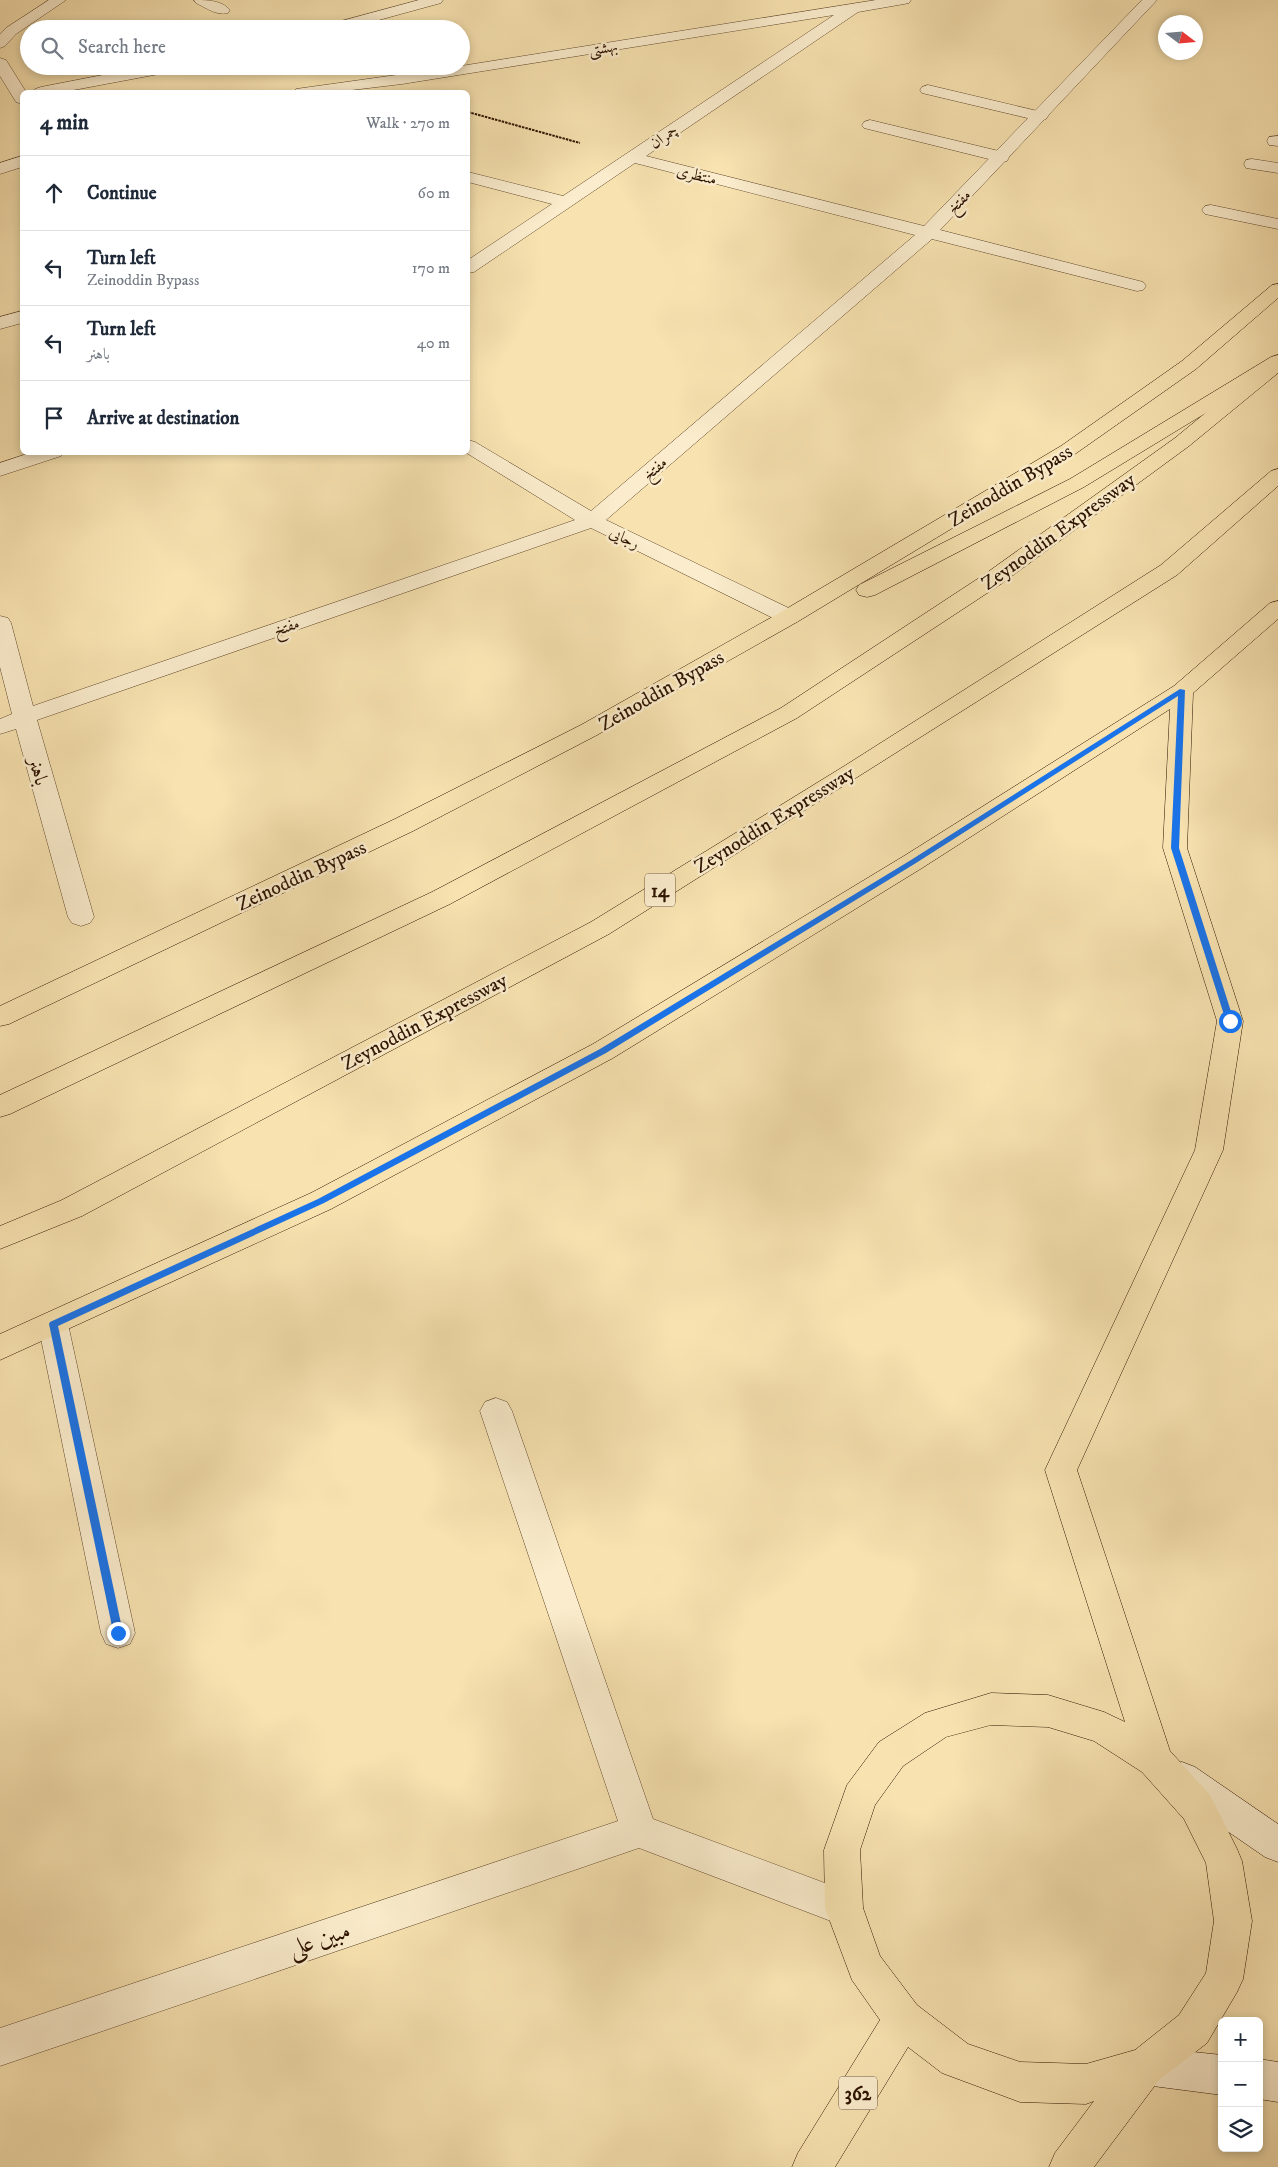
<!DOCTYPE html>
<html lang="en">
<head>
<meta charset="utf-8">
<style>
	:root { --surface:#fff; --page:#f2f2f3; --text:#1f2937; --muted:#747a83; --line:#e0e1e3 }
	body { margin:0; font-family:"IM FELL DW Pica",Amiri,serif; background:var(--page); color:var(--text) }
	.controls { position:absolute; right:15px; bottom:15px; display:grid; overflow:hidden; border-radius:8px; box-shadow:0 2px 8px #0003 }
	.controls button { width:45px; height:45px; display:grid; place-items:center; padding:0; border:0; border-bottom:1px solid var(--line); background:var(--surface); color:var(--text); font:25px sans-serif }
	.compass { position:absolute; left:1158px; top:15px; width:45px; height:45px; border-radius:50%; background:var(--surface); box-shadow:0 2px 8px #0003; rotate:106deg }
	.stop { position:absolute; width:15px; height:15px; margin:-11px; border:4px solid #1a73e8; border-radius:50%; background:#fff }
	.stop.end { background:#1a73e8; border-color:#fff; box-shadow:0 1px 5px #0008 }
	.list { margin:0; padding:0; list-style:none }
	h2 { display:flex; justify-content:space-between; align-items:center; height:65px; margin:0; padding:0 20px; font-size:21px }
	h2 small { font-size:16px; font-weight:400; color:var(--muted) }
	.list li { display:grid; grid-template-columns:32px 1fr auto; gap:15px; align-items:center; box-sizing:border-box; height:75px; padding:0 20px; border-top:1px solid var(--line) }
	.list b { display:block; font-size:19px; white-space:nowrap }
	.list p { margin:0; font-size:16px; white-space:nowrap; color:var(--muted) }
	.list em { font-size:16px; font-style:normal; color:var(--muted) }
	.icon { flex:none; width:28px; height:28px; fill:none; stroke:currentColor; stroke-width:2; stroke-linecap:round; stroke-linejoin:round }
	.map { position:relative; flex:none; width:1278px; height:2167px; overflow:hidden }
	.search { position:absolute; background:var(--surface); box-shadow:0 2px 8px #0003; left:20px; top:20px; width:450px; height:55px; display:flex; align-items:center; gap:12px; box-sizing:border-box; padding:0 18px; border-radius:28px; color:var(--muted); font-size:19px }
	.panel { position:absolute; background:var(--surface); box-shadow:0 2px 8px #0003; left:20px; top:90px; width:450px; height:365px; border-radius:8px }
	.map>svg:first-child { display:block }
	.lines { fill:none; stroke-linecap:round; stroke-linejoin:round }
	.lane-casing { stroke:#60472c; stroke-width:1 }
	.street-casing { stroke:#60472c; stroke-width:1 }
	.secondary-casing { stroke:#2d1300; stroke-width:1 }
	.primary-casing { stroke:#2d1300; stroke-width:1 }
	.highway-casing { stroke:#2d1300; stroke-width:1 }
	.path { stroke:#2d1300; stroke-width:2; stroke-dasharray:2.5 1; stroke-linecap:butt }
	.lane { fill:#faeccc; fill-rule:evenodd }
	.street { fill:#faeccc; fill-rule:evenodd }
	.secondary { fill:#faeccc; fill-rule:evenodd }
	.primary { fill:#f7e2b0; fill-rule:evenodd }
	.highway { fill:#f7e2b0; fill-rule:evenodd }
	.route { fill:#1a73e8 }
	.labels { text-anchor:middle; stroke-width:5; stroke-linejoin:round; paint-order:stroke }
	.far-street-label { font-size:16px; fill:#2d1300; stroke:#faeccc }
	.shield { fill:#faeccc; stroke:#6a543d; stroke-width:1 }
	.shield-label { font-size:19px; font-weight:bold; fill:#2d1300 }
	.street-label { font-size:20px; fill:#2d1300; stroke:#faeccc }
	.near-street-label { font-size:24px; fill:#2d1300; stroke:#faeccc }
</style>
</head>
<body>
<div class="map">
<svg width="1278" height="2167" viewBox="0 0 1278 2167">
	<rect width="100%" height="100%" fill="#f7e2b0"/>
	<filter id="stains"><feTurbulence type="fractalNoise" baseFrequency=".004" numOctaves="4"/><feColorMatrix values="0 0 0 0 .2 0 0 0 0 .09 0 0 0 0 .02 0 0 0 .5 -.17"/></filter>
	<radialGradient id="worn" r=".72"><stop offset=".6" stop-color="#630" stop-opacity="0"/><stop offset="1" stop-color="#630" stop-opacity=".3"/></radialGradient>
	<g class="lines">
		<g class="lane-casing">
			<path id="lane" d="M928,85L1046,113L1048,116L1046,119L1040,121L922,93L920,90L922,87Z
				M870,120L1007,153L1009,157L1007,161L1001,162L864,128L862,125L864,122Z
				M1278,136V146L1269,145L1267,141L1269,137Z
				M1252,159L1278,163V173L1246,168L1244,164L1246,160Z
				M1211,205L1278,219V229L1205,214L1202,210L1205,206Z"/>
		</g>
		<g class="street-casing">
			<path id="street" d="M49,0H66L16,34L5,46L0,48V34L6,28Z
				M194,0C206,0 222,0 230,10L228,13C217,16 206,8 196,3Z
				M419,0H443L441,3L346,29H321L323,26Z
				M876,0H911L909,3L904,4L858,12L646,156L924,226L1142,0H1157L940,230L1143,282L1146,286L1143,290L1137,291L932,239L606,520L797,612L800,617L797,622L789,624L781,622L591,528L37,720L94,917L90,923L81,926L72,923L68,917L16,729L0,734V719L12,714L0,667V616L8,618L11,623L33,706L575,520L465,452H468V440L475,442L591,511L915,235L635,163L474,272L468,273V260L552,204L468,182V172L563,196L834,15L402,84L335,92H294L296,89L461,66Z
				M0,58L6,60L26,92H22V104L16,102L0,76Z
				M149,66H183L181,69L175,71L63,92H33L35,89L41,87Z
				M22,156V167L0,174V163Z
				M22,311V323L0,329V317Z
				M33,452H64L61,456L0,476V463Z
				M53,1312L64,1316L68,1324L135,1633L130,1644L118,1648L106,1644L101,1633L38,1324L42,1316Z
				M496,1398L507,1402L512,1411L653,1819L857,1895L863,1908L857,1921L844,1926L639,1848L0,2066V2028L618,1821L480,1411L485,1402Z"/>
		</g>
		<g class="secondary-casing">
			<path id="secondary" d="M1182,1762L1195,1767L1278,1824V1862L1265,1857L1169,1791L1164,1779L1169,1767Z
				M1145,2047L1222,2055V2095L1145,2085L1131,2080L1126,2066L1131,2052Z
				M1259,2059L1278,2062V2102L1259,2099Z"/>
		</g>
		<g class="primary-casing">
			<path id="primary" d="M1278,284V298L1196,369L1075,454L797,622L597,735L413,831L9,1024L0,1026V1006L395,819L581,725L781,612L1061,446L1182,361L1272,285Z
				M1278,355V369L1084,487L875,595L867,597L859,595L856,590L859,585L1070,479L1271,357Z
				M1278,601V619L1193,693L1187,848L1243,1021L1223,1150L1077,1470L1170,1751L1210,1795L1237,1849L1242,1861L1252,1921L1243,1979L1237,1992L1207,2043L1159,2080L1094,2167H1049L1055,2153L1094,2101L1086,2104L1020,2102L942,2073L908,2047L835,2167H792L798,2153L880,2020L852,1980L825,1908L824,1850L847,1785L879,1742L925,1713L991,1693L1048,1695L1104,1712L1125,1722L1045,1470L1195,1150L1217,1021L1163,848L1170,709L922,868L613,1058L331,1209L0,1360V1334L311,1193L593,1044L904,856L1174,686L1270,603ZM991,1725L1048,1727L1094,1741L1142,1772L1184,1819L1206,1863L1214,1921L1206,1973L1179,2015L1135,2050L1086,2064L1020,2062L968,2044L917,2005L880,1956L863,1908L860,1850L875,1805L903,1766L946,1737Z"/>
		</g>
		<g class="highway-casing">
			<path id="highway" d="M1278,357V373L1189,446L1001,584L797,718L450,904L10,1114L0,1117V1095L432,892L781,708L985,574L1175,438L1271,359Z
				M1278,469V486L1177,575L609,934L82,1216L0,1249V1226L62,1200L591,922L846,765L1161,565L1271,471Z"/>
		</g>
		<path class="path" d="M468,112L580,143"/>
		<use href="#lane" class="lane"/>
		<use href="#street" class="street"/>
		<use href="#secondary" class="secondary"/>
		<use href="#primary" class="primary"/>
		<use href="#highway" class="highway"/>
	</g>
	<path class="route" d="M1180,689L1185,690L1179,848L1234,1021L1233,1023H1228L1226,1021L1171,848L1178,696L916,863L606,1053L324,1203L58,1326L123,1633L118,1638L114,1636L49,1324L50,1322L318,1199L600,1049L911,860Z"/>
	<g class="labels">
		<g class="far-street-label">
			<text transform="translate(603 47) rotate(-9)" y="6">بهشتی</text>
			<text transform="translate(663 136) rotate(-34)" y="6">چمران</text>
			<text transform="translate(697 174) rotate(14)" y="6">منتظری</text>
			<text transform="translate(958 201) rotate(-46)" y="6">مفتخ</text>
			<text transform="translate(654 468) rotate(-41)" y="6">مفتخ</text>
			<text transform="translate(625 537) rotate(26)" y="6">رجایی</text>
			<text transform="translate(286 626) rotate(-19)" y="6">مفتخ</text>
		</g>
		<g class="shield">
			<rect x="645" y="873.5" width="30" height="33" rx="4"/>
			<rect x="839" y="2076.5" width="38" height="33" rx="4"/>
		</g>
		<g class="shield-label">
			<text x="660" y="897">14</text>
			<text x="858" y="2100">362</text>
		</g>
		<g class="street-label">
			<text transform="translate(1010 485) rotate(-31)" y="7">Zeinoddin Bypass</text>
			<text transform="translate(1058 531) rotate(-36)" y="7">Zeynoddin Expressway</text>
			<text transform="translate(661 690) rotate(-30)" y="7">Zeinoddin Bypass</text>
			<text transform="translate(39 771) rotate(74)" y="7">باهنر</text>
			<text transform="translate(774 819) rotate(-32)" y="7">Zeynoddin Expressway</text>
			<text transform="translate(301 875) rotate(-25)" y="7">Zeinoddin Bypass</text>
			<text transform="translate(424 1021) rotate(-28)" y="7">Zeynoddin Expressway</text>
		</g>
		<g class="near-street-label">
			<text transform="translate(319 1939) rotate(-19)" y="8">مبین علی</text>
		</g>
	</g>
	<rect width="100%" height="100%" filter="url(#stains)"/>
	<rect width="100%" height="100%" fill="url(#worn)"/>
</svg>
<div class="controls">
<button>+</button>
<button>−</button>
<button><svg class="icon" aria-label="layers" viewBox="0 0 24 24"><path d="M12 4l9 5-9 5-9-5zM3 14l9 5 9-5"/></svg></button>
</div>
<svg class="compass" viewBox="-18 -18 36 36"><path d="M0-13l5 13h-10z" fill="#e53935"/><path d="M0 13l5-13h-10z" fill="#747a83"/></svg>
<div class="stop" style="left:1230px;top:1021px"></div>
<div class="stop end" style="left:118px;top:1633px"></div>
<div class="search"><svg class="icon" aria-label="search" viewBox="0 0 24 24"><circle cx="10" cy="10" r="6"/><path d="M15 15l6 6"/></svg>Search here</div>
<section class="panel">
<h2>4 min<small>Walk · 270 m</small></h2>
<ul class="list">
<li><svg class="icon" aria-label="ahead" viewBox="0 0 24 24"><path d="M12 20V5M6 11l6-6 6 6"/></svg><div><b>Continue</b></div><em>60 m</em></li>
<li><svg class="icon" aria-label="left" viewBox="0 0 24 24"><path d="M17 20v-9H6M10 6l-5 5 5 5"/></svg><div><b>Turn left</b><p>Zeinoddin Bypass</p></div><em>170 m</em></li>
<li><svg class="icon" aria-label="left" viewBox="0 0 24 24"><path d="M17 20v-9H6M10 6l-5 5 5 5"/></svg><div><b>Turn left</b><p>باهنر</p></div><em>40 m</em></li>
<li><svg class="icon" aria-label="arrive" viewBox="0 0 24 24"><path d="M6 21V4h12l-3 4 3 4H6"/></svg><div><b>Arrive at destination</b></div></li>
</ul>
</section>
</div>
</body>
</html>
